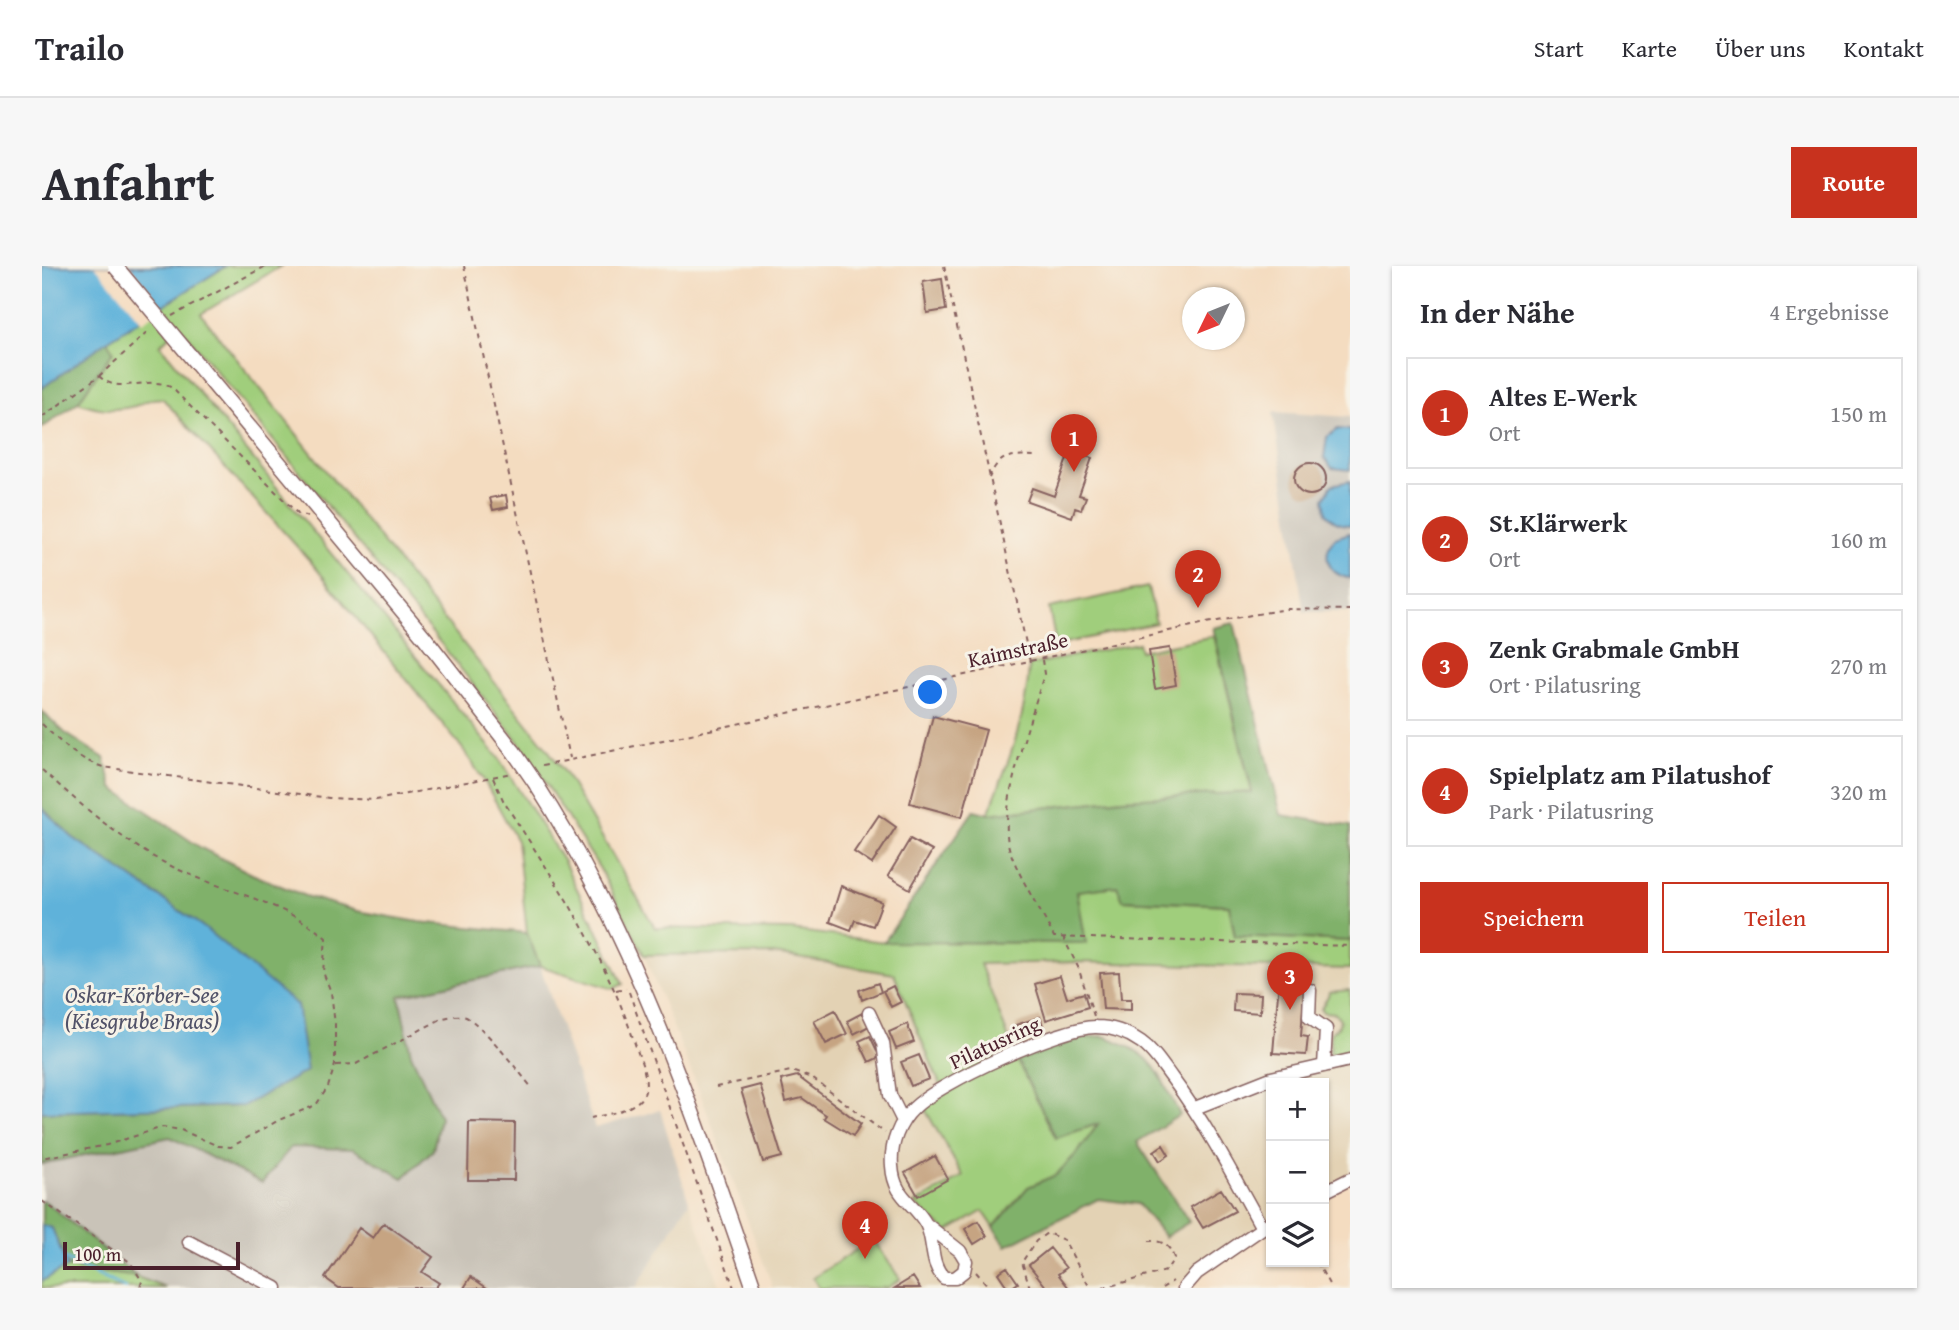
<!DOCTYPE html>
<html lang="de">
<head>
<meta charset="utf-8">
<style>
	:root { --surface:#fff; --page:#f7f7f7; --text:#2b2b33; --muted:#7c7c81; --line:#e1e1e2; --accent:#c8321e }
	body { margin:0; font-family:"Gentium Book Plus",serif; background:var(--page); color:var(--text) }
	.controls { position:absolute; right:21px; bottom:21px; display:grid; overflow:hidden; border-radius:0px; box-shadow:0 2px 5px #0004 }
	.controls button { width:63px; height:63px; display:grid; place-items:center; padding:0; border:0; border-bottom:2px solid var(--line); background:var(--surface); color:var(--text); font:35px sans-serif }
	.compass { position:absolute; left:1140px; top:21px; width:63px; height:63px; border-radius:50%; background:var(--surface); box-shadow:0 2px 5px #0004; rotate:227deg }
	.scale { position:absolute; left:21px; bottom:18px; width:177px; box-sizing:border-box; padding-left:7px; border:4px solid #4a1f2b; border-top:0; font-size:19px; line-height:24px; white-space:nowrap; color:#4a1f2b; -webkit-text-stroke:5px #f7f3e8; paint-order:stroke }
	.you { position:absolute; left:889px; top:427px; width:24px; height:24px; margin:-18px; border:5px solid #fff; border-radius:50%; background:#1a73e8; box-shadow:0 0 0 10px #1a73e833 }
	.badge { display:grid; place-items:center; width:46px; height:46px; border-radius:50%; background:var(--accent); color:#fff; font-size:23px; font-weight:700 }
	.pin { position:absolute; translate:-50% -58px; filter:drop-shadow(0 2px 4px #0008) }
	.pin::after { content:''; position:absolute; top:37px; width:24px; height:21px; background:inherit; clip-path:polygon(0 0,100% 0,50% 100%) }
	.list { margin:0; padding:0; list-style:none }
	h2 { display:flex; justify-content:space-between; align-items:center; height:91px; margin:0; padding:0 28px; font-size:30px }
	h2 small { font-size:23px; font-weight:400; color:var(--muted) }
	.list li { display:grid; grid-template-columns:46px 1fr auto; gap:21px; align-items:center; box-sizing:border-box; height:112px; margin:0 14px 14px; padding:0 14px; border:2px solid var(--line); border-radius:0px }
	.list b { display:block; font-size:26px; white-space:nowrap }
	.list p { margin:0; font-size:23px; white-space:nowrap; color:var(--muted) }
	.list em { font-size:23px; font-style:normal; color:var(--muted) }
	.actions { display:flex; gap:14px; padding:21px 28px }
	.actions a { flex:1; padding:16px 0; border:2px solid var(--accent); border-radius:0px; text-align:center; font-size:24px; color:var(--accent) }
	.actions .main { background:var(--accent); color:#fff }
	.icon { flex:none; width:38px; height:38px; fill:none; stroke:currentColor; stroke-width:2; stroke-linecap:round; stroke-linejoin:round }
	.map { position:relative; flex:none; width:1308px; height:1022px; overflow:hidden; border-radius:0px }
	header { display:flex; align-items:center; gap:42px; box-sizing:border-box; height:98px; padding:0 35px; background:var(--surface); border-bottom:2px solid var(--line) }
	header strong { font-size:33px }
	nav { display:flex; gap:38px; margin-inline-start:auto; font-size:24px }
	.intro { display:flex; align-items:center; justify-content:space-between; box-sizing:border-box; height:168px; padding:0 42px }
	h1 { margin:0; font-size:49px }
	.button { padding:18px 32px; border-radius:0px; background:var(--accent); color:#fff; font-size:24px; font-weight:700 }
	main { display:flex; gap:42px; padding:0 42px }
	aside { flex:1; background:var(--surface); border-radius:0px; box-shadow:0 2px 5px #0004 }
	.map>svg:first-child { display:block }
	.built { fill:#e3d2b4 }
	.industrial { fill:#c9c3b8 }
	.green { fill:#a0ce7b; stroke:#757653; stroke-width:2 }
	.forest { fill:#80b16b; stroke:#65684b; stroke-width:2 }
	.water { fill:#5fb2da; stroke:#546882; stroke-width:2 }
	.pier { fill:#f4dcc0 }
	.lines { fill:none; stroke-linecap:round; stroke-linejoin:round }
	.stream { stroke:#5fb2da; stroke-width:3.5 }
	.building { fill:#c6a482 }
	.minor-casing { stroke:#86615f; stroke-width:15 }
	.major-casing { stroke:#86615f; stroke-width:17 }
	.path { stroke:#86615f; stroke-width:2; stroke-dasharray:5 5; stroke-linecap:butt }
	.minor { stroke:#fff; stroke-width:12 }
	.major { stroke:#fff; stroke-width:14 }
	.major-bridge-casing { stroke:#86615f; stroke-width:17; stroke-linecap:butt }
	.major-bridge { stroke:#fff; stroke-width:14 }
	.labels { text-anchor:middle; stroke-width:6; stroke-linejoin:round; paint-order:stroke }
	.street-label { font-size:21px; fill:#4a1f2b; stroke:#f7f3e8 }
	.water-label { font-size:23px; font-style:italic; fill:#515268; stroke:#f7f3e8 }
</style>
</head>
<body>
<header>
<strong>Trailo</strong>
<nav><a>Start</a><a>Karte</a><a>Über uns</a><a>Kontakt</a></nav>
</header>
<div class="intro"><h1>Anfahrt</h1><a class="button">Route</a></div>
<main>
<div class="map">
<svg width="1308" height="1022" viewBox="0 0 1308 1022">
	<rect width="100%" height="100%" fill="#f7f3e8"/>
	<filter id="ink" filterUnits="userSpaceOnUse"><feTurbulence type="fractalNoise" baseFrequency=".0143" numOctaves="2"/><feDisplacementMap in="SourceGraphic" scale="14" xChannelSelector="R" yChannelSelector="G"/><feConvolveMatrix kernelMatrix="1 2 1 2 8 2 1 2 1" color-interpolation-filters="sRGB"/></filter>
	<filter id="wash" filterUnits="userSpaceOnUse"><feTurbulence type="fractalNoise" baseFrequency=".00686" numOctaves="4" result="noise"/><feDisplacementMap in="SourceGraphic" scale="28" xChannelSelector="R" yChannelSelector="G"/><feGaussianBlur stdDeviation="1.57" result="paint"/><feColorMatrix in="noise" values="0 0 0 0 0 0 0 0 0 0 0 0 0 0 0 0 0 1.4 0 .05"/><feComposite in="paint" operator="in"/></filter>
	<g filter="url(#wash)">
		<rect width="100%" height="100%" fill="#f4dcc0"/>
		<path class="built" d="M732,688L852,708L902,829L880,839L922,911L874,938L941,945L964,980L1056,933L1096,938L1123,971L1147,955L1094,876L1089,780L1061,770L1040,772L975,794L937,698L1032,696L1308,703V916L1282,928V817H1229V960L1129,1022H731L658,827L602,689Z
			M647,936L679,1022H594Z"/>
		<path class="industrial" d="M1231,146L1308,151V346H1262Z
			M498,700L553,862L618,844L647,936L594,1022H124L95,1011L0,935V898L128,871L220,917L249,881L311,883L361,912L398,851L369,788L357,729Z"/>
		<path class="green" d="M184,0H239L159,48L504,481L524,509L613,662L749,664L842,676L1043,677L1035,625L1075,620L1081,634L1187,639L1193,670L1308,675V703L1032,696L938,698L975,794L1014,872L1057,857L1037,885L1014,909L986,921L952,961L941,945L905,966L873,938L921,910L880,838L902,828L852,708L732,688L602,689L558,603L482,483L400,379L137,60L118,79L456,491L522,596L581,718L571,723L498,700L485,667L475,575L444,518L421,483L269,296L121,133C109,131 104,136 93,140C72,146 55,143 36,136L71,86L65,75Z
			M1106,321L1114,357L1014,379L1007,342Z
			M1172,370L1210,527L1081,533L946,548C965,501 985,450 987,399L1096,377L1098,385Z
			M1308,724V785L1288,790L1289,767L1297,759L1298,753L1293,747L1281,746L1279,743L1288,726Z
			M831,973L858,1013L845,1022H777L771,1012Z
			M25,1001L95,1011L124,1022H0V1015Z"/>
		<path class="forest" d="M65,75L71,85L36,136L0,162V122Z
			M1192,357L1239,549L1308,560V675L1193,670L1187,639L1081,634L1075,620L1035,625L1044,677L842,676L932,544L947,548L1081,533L1210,526L1171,362Z
			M0,445L23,467L62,492L71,522L159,582L210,608L263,630L315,645L377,656L485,667L498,700L357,730L369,788L398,851L391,884L361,912L311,883L249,881L220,917L128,871L0,898V846L201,840L160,660L30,571L0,542Z
			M1061,770C1115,789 1113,802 1138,849L1095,876L1147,956L1123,971L1096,938L1056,933L964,980L952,961L986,921L1014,909L1037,885L1056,858L1014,872L975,794L1040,772Z
			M0,935L5,937L95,1011L25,1001L10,962L0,959Z"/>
		<path class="water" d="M0,0H184L65,75L0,122Z
			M1296,163L1308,164V204L1290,202L1282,191L1285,171Z
			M1308,215V259C1297,260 1291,255 1284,247L1282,232L1290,219Z
			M1308,267V312H1306C1285,307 1279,288 1293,272Z
			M0,542L30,571L160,660L255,739L265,805L201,840L0,846Z
			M0,959L10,962L25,1001L0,1015Z"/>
		<path class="pier" d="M53,0H88L122,42L100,56Z"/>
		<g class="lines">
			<path class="stream" d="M22,993L83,1022"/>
		</g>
		<g id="blocks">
			<path class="building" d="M900,13L904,44L885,47L881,16Z
				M1028,184L1050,192L1037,229L1044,231L1039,244L1033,242L1030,251L985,235L990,222L1012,230Z
				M1252 213a16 16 0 1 1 32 0a16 16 0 1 1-32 0Z
				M464,229L466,241L451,244L448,232Z
				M1128,382L1134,419L1113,423L1107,385Z
				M891,450L944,464L920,551L868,537Z
				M837,549L854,561L830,598L812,586Z
				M868,573L890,585L868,623L846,610Z
				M799,620L840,636L831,660L813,654L809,664L788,656Z
				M1077,706L1079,733H1089V744L1061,743L1058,707Z
				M1018,710L1025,732L1042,727L1046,741L1004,754L993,718Z
				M1237,715L1263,718L1259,770L1266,771L1264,789L1231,787Z
				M836,717L839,726L820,734L817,724Z
				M851,720L859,736L849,741L841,725Z
				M1192,727L1219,728L1218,747L1191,745Z
				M793,744L805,768L784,778L772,755Z
				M820,747L827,760L812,768L805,755Z
				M998,751L1002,762L977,770L974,759Z
				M865,758L872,776L854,783L847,766Z
				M828,770L838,791L827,796L817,775Z
				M877,789L887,813L869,820L859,796Z
				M755,810L819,858L811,870L782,852L784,849L760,832L744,836L739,814Z
				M718,819L740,891L721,896L699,824Z
				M427,856L473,857L472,914H426Z
				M1121,879L1127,889L1118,895L1112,885Z
				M893,890L906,913L876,930L863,907Z
				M1179,923L1193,945L1161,962L1148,941Z
				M840,945L846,955L820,970L815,960Z
				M936,955L945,970L932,978L923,963Z
				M342,957L391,991L380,1006L397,1017L393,1022H297L283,1012L317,962L331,972Z
				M1008,982L1024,1002L1016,1008L1027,1022H1005L987,999Z
				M965,1001L976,1017L969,1022H966L956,1007Z
				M429,1011L445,1022H422Z
				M871,1011L878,1022H853Z"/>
		</g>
	</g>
	<g filter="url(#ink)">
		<use href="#blocks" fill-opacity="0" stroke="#86615f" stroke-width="2"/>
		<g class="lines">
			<g class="minor-casing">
				<path id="minor" d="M1268,724L1267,751L1284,763L1282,800
					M827,747L841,777L848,829L861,855
					M1153,842L1229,812L1308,794
					M1282,926L1308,913
					M884,958L918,985L924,995L922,1005L913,1012H902C887,997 893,975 884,958C872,936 852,932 850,900C848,879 857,856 872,842C896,817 1021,760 1054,761C1070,761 1086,767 1099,776C1112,785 1121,800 1130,812C1165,859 1192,911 1220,962
					M147,976L234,1022
					M1142,1022L1155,1007L1229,956"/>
			</g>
			<g class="major-casing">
				<path id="major" d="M129,67L383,372L472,486
					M494,518C594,674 652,848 712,1022"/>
			</g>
			<path class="path" d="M422,0L528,492
				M902,0L988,396
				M130,50L224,0
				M57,110C78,131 107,107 130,122L256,248L266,251
				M0,151L57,110L108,64
				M947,212C957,188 969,189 992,190
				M1000,394L1002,408C990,452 954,544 968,585C979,615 998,643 1012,671L1308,680
				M0,458C19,477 35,493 61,501L287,532L334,534L470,507
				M500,500L1164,357L1244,343L1308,344
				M0,504C38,538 83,578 129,600C179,625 242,635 284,672L281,706L289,726L293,758V799L286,821L274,839L237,854L189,881L176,880L139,864L121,861L65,879L0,892
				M451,512L462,536C514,617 564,688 594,781C598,794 608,814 602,828C594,844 565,848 549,852
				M1021,671L1036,701L1052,750
				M574,724L584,722
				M587,726L692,1022
				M294,799L314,798L401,752C408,751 416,748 424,751C440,758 478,807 490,822
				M674,821L749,805L770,812L843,867
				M0,935L88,996L100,1015L98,1022
				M1275,996L1289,1022
				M934,1006L948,1022
				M988,1022L980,996L994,975L1005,967L1022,974L1048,1022
				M1061,1022L1124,1005L1132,992C1128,980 1121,974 1107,975
				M1120,1022L1131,1015"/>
			<use href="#minor" class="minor"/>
			<use href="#major" class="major"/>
			<g class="major-bridge-casing">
				<path id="major-bridge" d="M73,0L129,67
					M472,486L494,518"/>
			</g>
			<use href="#major-bridge" class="major-bridge"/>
		</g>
	</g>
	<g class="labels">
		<g class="street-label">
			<text transform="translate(976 384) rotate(-12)" y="7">Kaimstraße</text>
			<text transform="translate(953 777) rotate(-25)" y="7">Pilatusring</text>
		</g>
		<g class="water-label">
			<text x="100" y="737">Oskar-Körber-See<tspan x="100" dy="26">(Kiesgrube Braas)</tspan></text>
		</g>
	</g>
</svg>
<div class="controls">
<button>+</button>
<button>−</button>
<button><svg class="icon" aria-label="layers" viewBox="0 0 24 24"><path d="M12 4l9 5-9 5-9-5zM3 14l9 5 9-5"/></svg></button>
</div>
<svg class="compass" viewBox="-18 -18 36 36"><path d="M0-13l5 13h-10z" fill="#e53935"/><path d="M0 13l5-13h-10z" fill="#7c7c81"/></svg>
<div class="scale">100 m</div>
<div class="you"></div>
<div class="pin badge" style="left:1032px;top:206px">1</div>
<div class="pin badge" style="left:1156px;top:342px">2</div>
<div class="pin badge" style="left:1248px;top:744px">3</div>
<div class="pin badge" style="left:823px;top:993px">4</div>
</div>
<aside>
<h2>In der Nähe<small>4 Ergebnisse</small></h2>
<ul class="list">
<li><span class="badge">1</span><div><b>Altes E-Werk</b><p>Ort</p></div><em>150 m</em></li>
<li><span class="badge">2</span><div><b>St.Klärwerk</b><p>Ort</p></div><em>160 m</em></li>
<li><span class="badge">3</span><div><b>Zenk Grabmale GmbH</b><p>Ort · Pilatusring</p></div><em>270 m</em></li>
<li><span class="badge">4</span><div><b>Spielplatz am Pilatushof</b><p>Park · Pilatusring</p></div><em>320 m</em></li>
</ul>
<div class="actions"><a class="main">Speichern</a><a>Teilen</a></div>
</aside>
</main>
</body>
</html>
